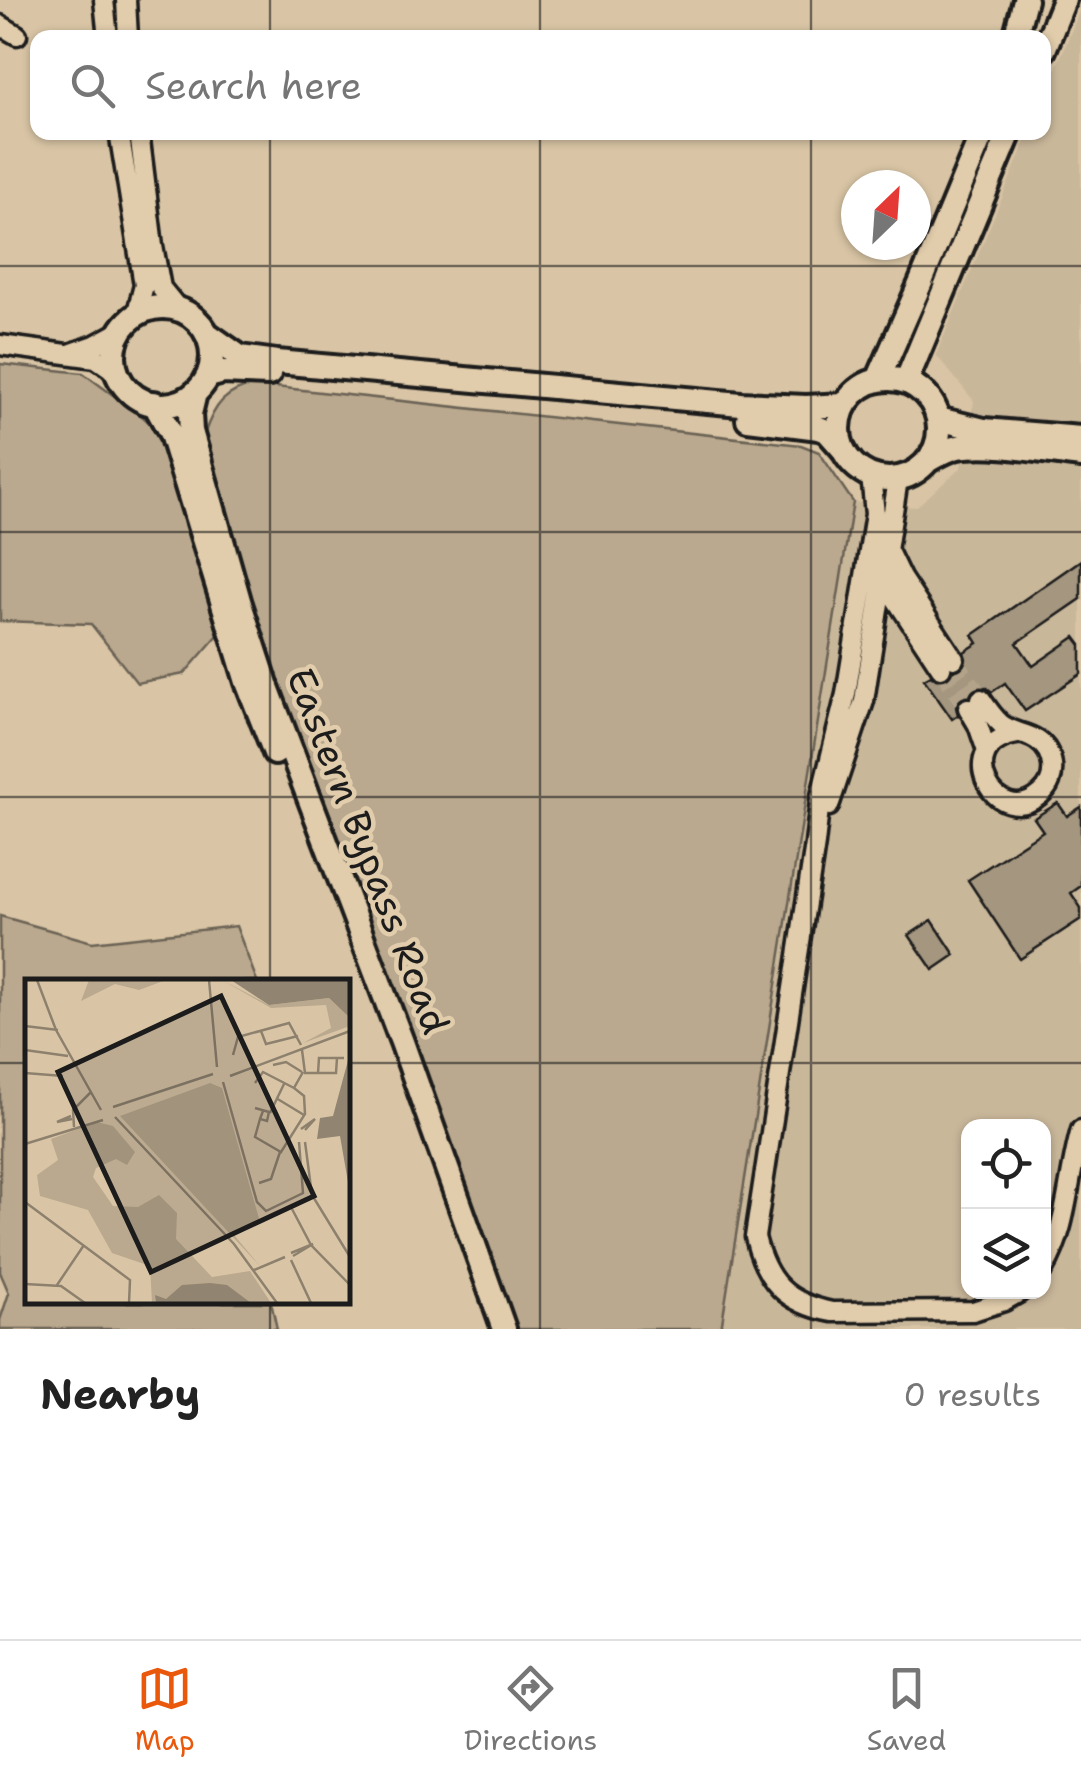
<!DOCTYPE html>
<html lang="en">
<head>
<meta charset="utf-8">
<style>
	:root { --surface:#fff; --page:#f6f6f6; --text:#222; --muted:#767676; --line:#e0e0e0; --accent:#ea580c }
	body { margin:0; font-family:"Shantell Sans",sans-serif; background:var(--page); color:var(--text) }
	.controls { position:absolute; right:30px; bottom:30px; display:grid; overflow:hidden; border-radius:20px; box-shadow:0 2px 8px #0004 }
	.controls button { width:90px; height:90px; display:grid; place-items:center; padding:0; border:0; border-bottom:2px solid var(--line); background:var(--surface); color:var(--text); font:50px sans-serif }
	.compass { position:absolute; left:841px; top:170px; width:90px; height:90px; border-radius:50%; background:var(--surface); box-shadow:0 2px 8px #0004; rotate:25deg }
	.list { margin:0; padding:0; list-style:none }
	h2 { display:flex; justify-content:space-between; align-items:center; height:130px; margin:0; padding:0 40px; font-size:42px }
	h2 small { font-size:32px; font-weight:400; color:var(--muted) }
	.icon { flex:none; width:55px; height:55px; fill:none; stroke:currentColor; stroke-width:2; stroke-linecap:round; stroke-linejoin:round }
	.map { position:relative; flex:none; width:1081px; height:1329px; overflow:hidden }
	.search { position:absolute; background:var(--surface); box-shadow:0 2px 8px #0004; left:30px; right:30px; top:30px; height:110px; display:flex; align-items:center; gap:25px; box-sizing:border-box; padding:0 35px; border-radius:20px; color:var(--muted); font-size:38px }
	.sheet { height:310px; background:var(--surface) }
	nav { display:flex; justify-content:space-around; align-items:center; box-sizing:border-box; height:140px; border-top:2px solid var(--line); background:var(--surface); font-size:28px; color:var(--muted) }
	nav a { display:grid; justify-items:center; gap:5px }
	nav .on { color:var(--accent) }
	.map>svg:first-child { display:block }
	.built { fill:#c9b79a; fill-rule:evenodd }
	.green { fill:#baa98e; stroke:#6b6255; stroke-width:2.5 }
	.building { fill:#a4967f; stroke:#1c1c1c; stroke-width:2.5 }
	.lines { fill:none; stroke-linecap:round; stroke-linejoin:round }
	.minor-tunnel { stroke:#b3a38a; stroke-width:18; stroke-dasharray:18 9; stroke-linecap:butt }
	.minor-casing { stroke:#1c1c1c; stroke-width:25 }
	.major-casing { stroke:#1c1c1c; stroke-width:30 }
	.minor { stroke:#e1ccab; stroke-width:18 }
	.major { stroke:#e1ccab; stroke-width:22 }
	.grid { fill:none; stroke:#1c1c1c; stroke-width:2.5; stroke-opacity:0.55 }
	.labels { text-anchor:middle; stroke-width:9; stroke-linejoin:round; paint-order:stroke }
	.street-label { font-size:38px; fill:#1c1c1c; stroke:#e1ccab }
	.inset-road { fill:none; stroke:#8d816e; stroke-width:2.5 }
	.view { fill:#1c1c1c; fill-opacity:0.15; stroke:#1c1c1c; stroke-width:5 }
	.inset-edge { fill:none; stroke:#1c1c1c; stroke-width:5 }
</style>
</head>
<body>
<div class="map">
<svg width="1081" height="1329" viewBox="0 0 1081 1329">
	<rect width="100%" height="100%" fill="#d9c5a5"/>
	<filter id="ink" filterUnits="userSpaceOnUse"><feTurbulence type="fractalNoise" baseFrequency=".01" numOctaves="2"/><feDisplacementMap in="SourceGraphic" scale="20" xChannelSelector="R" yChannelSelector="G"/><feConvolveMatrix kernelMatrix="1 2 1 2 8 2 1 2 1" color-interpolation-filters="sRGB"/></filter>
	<g filter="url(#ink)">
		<path class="built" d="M1081,7V1329H721L853,502L916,507L961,468L974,401L936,355L1029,133L1044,132V97ZM968,1126H1044V1292H968Z"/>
		<path class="green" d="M0,364L83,373L143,417L162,434L218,635L184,674L137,683L91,624L0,621Z
			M257,385L801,445L819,452L853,502L721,1329H508L294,760L204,435C214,405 225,390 257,385Z
			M0,916L92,942L236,926L257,981L28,982V1302H271L277,1329H0V1320L9,1293L0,1272Z"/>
		<path class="building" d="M1081,560V599L1017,643L1033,666L1075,637L1081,645V674L1025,711L1005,683L992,692L986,687L975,688L969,696L963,697L958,701L956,707L958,715L952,719L924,679L931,675L936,679L943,680L949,678L953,671L962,669L966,659L964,652L978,643L973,635Z
			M1058,803L1067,816L1081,807V886L1071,893L1081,908V919L1020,959L968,880L1043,831L1034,818Z
			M932,920L955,955L933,970L909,935Z"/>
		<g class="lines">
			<path class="minor-tunnel" d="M954,659L981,699
				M941,668L968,708"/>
			<g class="minor-casing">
				<path id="minor" d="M104,0L108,38
					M126,0L128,38
					M0,25L17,35
					M119,132L144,285L136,316
					M139,132L153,246L161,288L178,309
					M0,345L96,358L109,367L121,379
					M72,353L95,345L121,331
					M871,476L875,514L846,694L820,800L815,844L755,1237C766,1282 786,1303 832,1312L973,1311L1004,1301L1020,1292
					M887,549L901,578L954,659
					M880,575L941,668
					M981,699C987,708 993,717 1001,724C1012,733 1025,732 1037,740C1055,752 1058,780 1041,794C997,833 949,745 1017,734
					M968,708L978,725L987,751
					M829,806L864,701L898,479
					M1044,1268C1068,1228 1068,1174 1081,1130"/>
			</g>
			<g class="major-casing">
				<path id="major" d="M1015,38L1025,0
					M1044,50L1064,0
					M114 356a49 49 0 1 1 98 0a49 49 0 1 1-98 0Z
					M206,333L240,357L277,362L741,404L806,407L844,405
					M208,376L223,372L269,374
					M839 429a50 50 0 1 1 100 0a50 50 0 1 1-100 0Z
					M878,380L921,282L983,132
					M906,382L1010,132
					M195,393L190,414L191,431L240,604L267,687L402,1042L504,1329
					M154,403L171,434L247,682L275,753
					M748,419L819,428L827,431L842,448
					M938,419L984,430L1081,438
					M929,460C938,455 948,449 958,447C993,441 1045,452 1081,456"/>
			</g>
			<use href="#minor" class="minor"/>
			<use href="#major" class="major"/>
		</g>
	</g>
	<path class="grid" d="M270,0V38M540,0V38M811,0V38M270,132V982M540,132V1329M811,132V1329M0,266H1081M0,532H1081M0,797H1081M0,1063H28M348,1063H1081M270,1302V1329"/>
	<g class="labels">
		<g class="street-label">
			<text transform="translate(368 851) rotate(69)" y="13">Eastern Bypass Road</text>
		</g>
	</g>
	<g transform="translate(25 979)">
		<rect width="325" height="325" fill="#d9c5a5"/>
		<path d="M64,1H141L114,11L90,5L56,22ZM197,1L244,26L304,19L325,39V47L278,64L306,49L301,26L246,29ZM185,104L197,109L235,243L209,256L235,287L95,137ZM72,143L88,147L110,173L102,186L91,180L71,189L68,198L88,227L113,228L134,216L152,234L151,260L187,298L225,292L246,324H127L125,287L87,274L63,231L15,217L12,196L33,181L26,160Z" fill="#baa98e"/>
		<path d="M206,1H325V39L304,19L244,26ZM325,74V203H323L315,157L292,160L295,139L308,137ZM185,304L202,306L226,324L131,323L130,316L141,320L157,306Z" fill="#918471"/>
		<path class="inset-road" d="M12,1L31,51L76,131M184,1L192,88M0,47L33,51M236,52L241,65L273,57M0,71L43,77M277,71L280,94H311L312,79M208,76L213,58L264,44L276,66M248,86L261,83L277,93M0,94L38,97M293,94L294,79H319M205,97L325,52M198,103L232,223L241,232L278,214L274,163M230,104L238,93L269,109M251,119L279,136M88,128L188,95M230,129L244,133L242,142L235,140L238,132M245,134L259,105M46,137L32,143L47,140M90,138L209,265L252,324M235,140L230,158L256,173L280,135L279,117L269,109L278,93M49,148L48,131L66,113M276,150L290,140L280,151M280,163L287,216L325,278M0,165L78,141M234,204L246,200L255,173M0,223L105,301L104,324M267,230L286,266L325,306M266,274L288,265L268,277M266,281L286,324M229,291L260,278M0,305L36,307L60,324M32,306L59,266"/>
		<path class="view" d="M196,17L289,217L126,293L33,93Z"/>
		<rect width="325" height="325" class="inset-edge"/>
	</g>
</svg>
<div class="controls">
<button><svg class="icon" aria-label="locate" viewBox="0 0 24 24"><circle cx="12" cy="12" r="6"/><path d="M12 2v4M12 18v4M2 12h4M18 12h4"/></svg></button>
<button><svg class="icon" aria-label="layers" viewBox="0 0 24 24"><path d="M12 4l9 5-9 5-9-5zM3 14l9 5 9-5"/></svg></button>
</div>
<svg class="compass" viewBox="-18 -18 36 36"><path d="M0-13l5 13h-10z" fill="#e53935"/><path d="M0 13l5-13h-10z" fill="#767676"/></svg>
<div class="search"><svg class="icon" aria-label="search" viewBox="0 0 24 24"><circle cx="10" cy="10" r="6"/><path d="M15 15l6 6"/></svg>Search here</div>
</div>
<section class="sheet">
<h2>Nearby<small>0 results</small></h2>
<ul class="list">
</ul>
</section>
<nav>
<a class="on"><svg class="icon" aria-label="map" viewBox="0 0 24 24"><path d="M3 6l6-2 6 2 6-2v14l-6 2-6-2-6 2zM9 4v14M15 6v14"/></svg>Map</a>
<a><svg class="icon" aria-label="directions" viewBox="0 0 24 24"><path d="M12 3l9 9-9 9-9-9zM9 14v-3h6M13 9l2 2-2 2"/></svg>Directions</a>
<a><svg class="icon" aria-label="saved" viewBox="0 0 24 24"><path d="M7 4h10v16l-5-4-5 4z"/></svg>Saved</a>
</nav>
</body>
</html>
